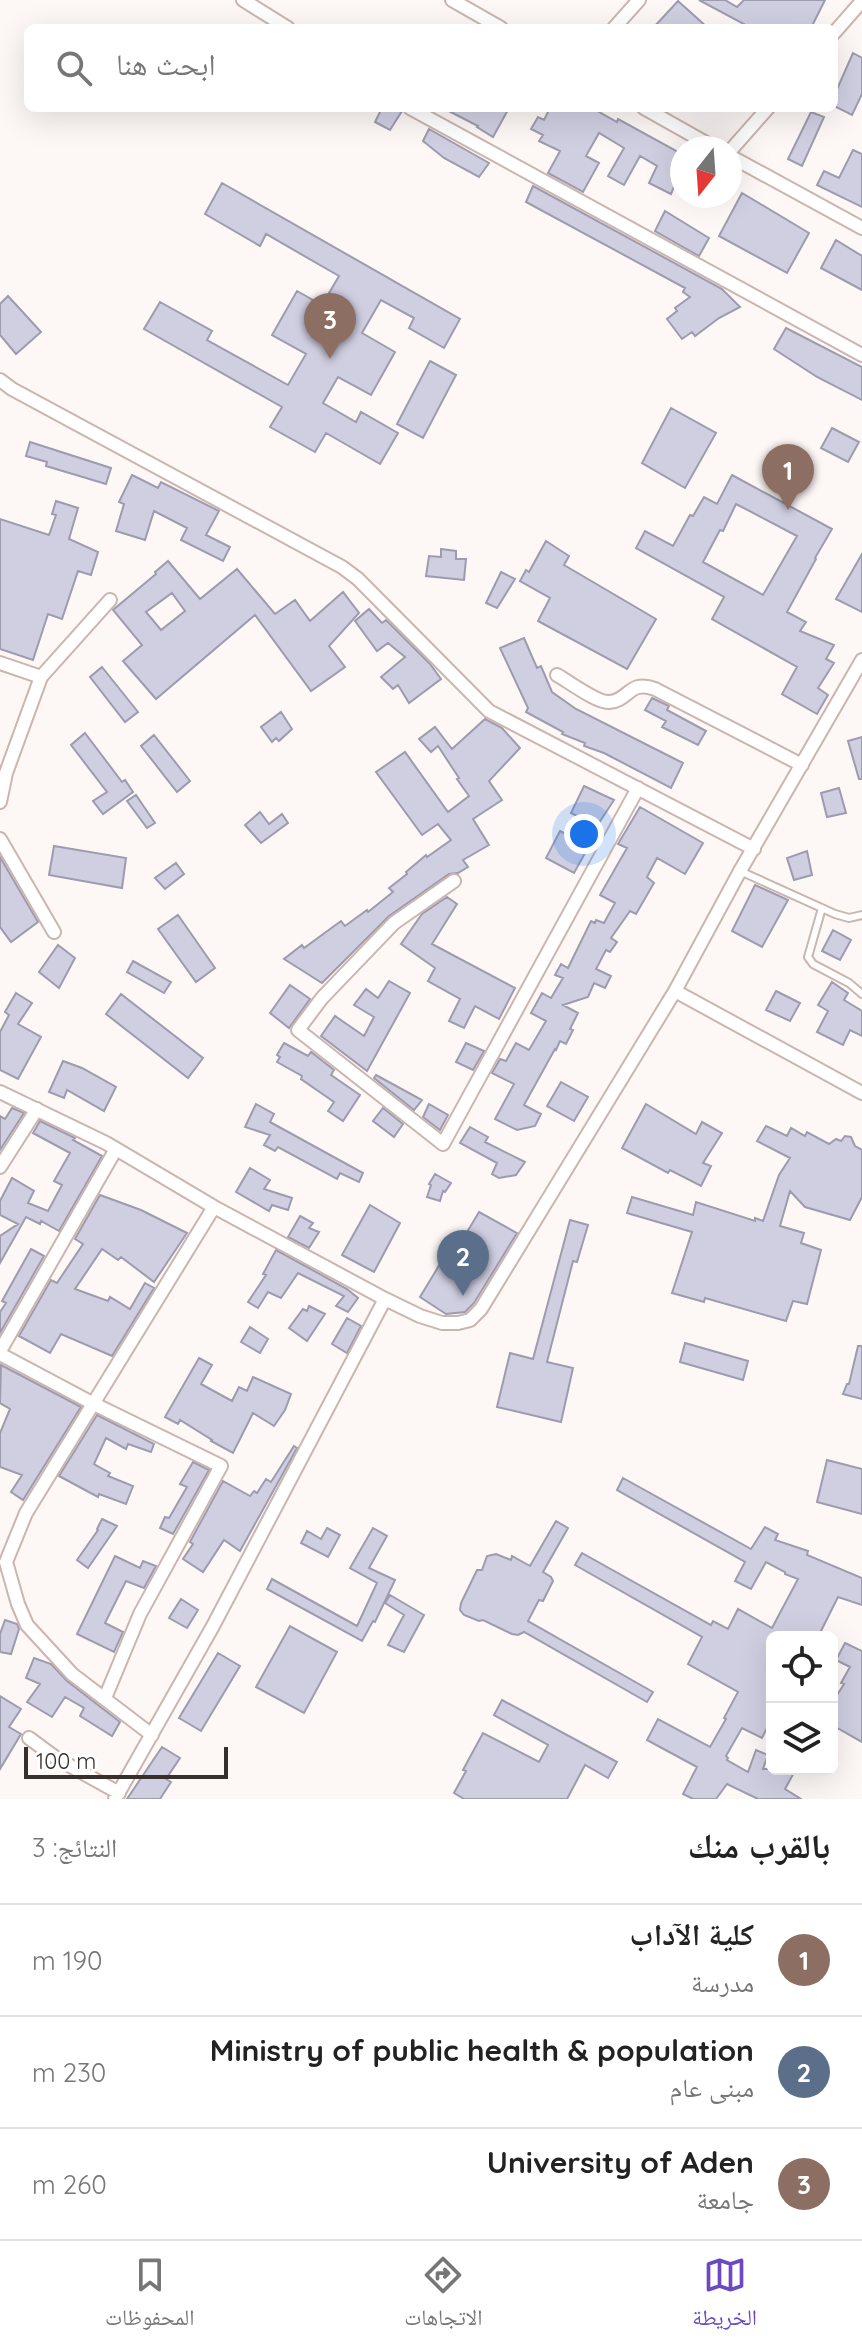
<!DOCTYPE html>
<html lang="ar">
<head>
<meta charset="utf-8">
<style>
	:root { --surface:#fff; --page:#f2f2f2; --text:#222; --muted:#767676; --line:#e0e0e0; --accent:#6a49c2 }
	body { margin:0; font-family:Quicksand,"Noto Naskh Arabic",sans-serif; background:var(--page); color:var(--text); direction:rtl }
	.controls { position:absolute; right:24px; bottom:24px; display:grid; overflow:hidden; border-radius:12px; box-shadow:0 8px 32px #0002 }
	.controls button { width:72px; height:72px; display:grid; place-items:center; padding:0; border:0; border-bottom:2px solid var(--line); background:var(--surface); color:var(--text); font:40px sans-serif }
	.compass { position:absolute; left:670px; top:136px; width:72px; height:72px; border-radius:50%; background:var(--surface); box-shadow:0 8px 32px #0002; rotate:197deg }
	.scale { position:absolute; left:24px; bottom:20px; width:204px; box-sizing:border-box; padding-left:8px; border:4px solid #372f2c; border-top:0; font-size:22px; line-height:28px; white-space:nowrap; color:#372f2c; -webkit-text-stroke:6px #fff; paint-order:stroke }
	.you { position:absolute; left:584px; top:834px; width:28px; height:28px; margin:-20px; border:6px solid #fff; border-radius:50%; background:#1a73e8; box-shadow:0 0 0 12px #1a73e833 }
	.badge { display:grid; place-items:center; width:52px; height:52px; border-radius:50%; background:var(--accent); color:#fff; font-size:26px; font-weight:700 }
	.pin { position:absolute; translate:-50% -66px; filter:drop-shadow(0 2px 4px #0008) }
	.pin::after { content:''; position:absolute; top:42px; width:28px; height:24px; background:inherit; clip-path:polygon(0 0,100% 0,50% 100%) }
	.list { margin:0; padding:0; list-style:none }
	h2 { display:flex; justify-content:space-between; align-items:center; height:104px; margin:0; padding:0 32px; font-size:34px }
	h2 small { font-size:26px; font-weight:400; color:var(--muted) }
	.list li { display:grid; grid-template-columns:52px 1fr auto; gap:24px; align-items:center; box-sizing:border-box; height:112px; padding:0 32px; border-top:2px solid var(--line) }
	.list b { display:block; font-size:30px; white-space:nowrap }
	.list p { margin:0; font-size:26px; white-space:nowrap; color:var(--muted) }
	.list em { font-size:26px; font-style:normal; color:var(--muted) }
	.icon { flex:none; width:44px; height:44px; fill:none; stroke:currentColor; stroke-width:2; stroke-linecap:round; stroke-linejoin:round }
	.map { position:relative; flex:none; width:862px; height:1799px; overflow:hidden; direction:ltr }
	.search { position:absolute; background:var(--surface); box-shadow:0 8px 32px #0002; left:24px; right:24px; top:24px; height:88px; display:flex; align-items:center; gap:20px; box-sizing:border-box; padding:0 28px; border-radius:12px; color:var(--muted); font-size:30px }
	.sheet { height:440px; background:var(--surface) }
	nav { display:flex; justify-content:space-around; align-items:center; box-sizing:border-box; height:112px; border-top:2px solid var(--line); background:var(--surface); font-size:22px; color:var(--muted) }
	nav a { display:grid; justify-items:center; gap:4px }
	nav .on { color:var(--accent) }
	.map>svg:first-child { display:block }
	.building { fill:#d0cfe2; stroke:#9d9bae; stroke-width:2; fill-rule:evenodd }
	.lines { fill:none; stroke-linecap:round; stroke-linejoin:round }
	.service-casing { stroke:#cbb5ae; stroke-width:10 }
	.minor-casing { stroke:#cbb5ae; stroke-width:16 }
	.service { stroke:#fff; stroke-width:6 }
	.minor { stroke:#fff; stroke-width:12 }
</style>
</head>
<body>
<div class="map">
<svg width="862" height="1799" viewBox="0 0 862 1799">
	<rect width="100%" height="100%" fill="#fdf8f6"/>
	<path class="building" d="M699,0H725L737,7L744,0H825L811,28H741L744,24Z
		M678,1L708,28H653Z
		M853,53L862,58V94L852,115L834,106V96Z
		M382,108H401L402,111L390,130L375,122Z
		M443,108H509L493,137L477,127L478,126Z
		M550,108H592L617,122L618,119L682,154V180L678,177L671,194L649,183L657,166L640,156L624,185L608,176L624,148L599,133L586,156L599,163L583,192L548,173L560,151L539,141L543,135L531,129L538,117L544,120Z
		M811,112L824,117L802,166L788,159Z
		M429,129L489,163L479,177L444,158L423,141Z
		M853,150L862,154V207L817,185L824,171L839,178Z
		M222,183L460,319L444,348L409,328L414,318L381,300L362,333L395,352L371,395L338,377L323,403L356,422L361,412L398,433L380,464L326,433L315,452L270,427L282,407L144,329L160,302L212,331L207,340L288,385L306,354L272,335L297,291L322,305L339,276L266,234L260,246L205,214Z
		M533,186L722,289L740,307L719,318L695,336L692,332L682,339L667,319L677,311L675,308L690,297L683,292L685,288L526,202Z
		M742,193L809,233L787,273L719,236Z
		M665,211L709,238L699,256L655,231Z
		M836,240L862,256V290L821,268Z
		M8,296L41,332L16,354L0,335V304Z
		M786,328L862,367V400L817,377L774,349Z
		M430,361L456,375L423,438L397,424Z
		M671,408L716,433L685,488L642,463Z
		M832,428L859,442L848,462L821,448Z
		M30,442L111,468L106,484L46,466L47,462L26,456Z
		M132,475L158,488L161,482L219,511L206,535L230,547L223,561L181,540L187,528L154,511L145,540L116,531L124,504L119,502Z
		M732,475L832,529L815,558L816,559L787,612L806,622L800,631L834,645L826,659L834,663L818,688L828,695L817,714L782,694L797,667L712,619L724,597L636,548L645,531L673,546L690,515L693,516L704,497L717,504ZM736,504L797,536L763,595L703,562L720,530L723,531Z
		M56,501L78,508L69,539L98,552L91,575L78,571L62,619L48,614L33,660L0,649V519L49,535L56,515L52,514Z
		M546,541L569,556L564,565L656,619L627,669L538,621L550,598L520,581L526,570L529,572Z
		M441,549L456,551V559H466L464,580L426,576L429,556L441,557Z
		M862,554V612L836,599Z
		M168,561L200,599L237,569L275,614L295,600L310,621L343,592L359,613L329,646L345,667L311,691L255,615L156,699L123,661L142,645L113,610L156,574L155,572ZM172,593L185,611L161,630L146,612Z
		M501,572L515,579L497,608L486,603Z
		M369,609L382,623L386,620L430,664L441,679L409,703L398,685L393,689L381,677L405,657L388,643L377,651L355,621Z
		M524,638L537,668L541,666L552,692L576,709L683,763L671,788L604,753L584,746L585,743L562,734L563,732L526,712L528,708L500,648Z
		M102,667L138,712L125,722L90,677Z
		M652,698L669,706L667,710L706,731L698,745L662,727L666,721L645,710Z
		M281,712L292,729L279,741L276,738L272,742L261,727Z
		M485,719L502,728L520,748L489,781L502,800L473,819L489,845L463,860L468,867L458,873L449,874L389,916L322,983L284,959L302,945L304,948L341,921L345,926L367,910L368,912L393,892L389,888L407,874L406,872L426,855L427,857L451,840L438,824L422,835L376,772L405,752L448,812L469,796L457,779L459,778L438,746L431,752L419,739L435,727L452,749Z
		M85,733L122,782L125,780L133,792L103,814L93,801L107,792L71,745Z
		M154,735L190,781L177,792L141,746Z
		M862,737V779H859L848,741Z
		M584,786L614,800L597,826L571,813Z
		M839,788L846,813L827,817L821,793Z
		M136,795L155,823L147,828L127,801Z
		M640,807L703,843L685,874L657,858L647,877L654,883L636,914L630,911L611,938L617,942L610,952L606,950L596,969L611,976L605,988L594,983L588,997L563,1005L578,1013L570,1029L573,1030L566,1044L560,1041L556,1050L555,1049L524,1105L541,1114L535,1126L517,1130L495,1119L514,1084L492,1073L500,1059L506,1061L516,1043L529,1050L546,1021L531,1013L542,993L551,998L563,978L555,975L561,964L568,968L591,921L595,923L596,920L604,923L615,903L600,895L627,848L618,844Z
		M260,812L269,824L282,814L288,823L261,843L245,825Z
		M560,831L589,846L574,873L546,858Z
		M54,846L126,858L122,888L49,875Z
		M807,851L812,875L794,880L787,858Z
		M0,857L38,922L11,942L0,927Z
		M176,863L184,874L165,889L155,878Z
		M755,885L788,900L762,947L732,931Z
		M447,897L457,904L432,944L515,988L499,1019L475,1006L464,1028L449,1021L460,999L428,981L435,968L401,944L422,914Z
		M178,915L215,968L196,982L158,929Z
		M833,930L851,940L840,960L822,951Z
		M58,945L75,958L59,988L39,972Z
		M133,961L171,982L164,993L127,972Z
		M389,981L410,993L367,1071L321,1036L335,1016L364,1036L374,1017L354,1005L366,989L378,998Z
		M832,982L848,993L844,1000L862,1011V1036L850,1030L843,1045L817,1032L828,1011L818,1005Z
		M290,985L310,999L289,1028L270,1013Z
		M776,991L800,1003L790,1021L766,1010Z
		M16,993L32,1003L18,1024L41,1037L18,1079L0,1070V1032L9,1015L5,1012Z
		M121,994L203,1058L188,1078L106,1014Z
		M284,1043L308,1056L311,1052L334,1070L331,1075L360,1095L343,1121L328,1111L334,1102L301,1079L302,1076L277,1062L280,1057L277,1055Z
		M466,1043L484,1051L473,1070L456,1062Z
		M63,1061L82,1068L116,1087L104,1111L67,1090L64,1098L49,1092Z
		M376,1075L422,1100L414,1110L374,1078Z
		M561,1082L588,1097L574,1121L547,1106Z
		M256,1104L274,1114L270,1122L363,1173L359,1182L340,1173L337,1179L278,1147L275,1151L264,1145L270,1135L245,1127Z
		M429,1104L448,1115L440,1130L423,1117Z
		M646,1104L696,1134L702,1122L722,1133L703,1163L711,1166L701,1186L670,1170L668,1173L622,1148Z
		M12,1108L24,1113L0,1150V1116L5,1119Z
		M383,1108L403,1124L394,1137L373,1121Z
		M40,1121L75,1138L73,1140L102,1156L59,1231L41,1221L40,1224L26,1217L0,1263V1236L18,1224L0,1215V1201L12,1178L34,1191L28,1203L48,1211L62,1185L54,1181L70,1153L33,1133Z
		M766,1126L787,1136L791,1128L805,1136L807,1132L829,1144L836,1139L841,1141L845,1136L851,1137L855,1146L862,1150V1197L850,1220L805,1207L790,1191L780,1226L804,1233L801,1243L821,1250L807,1304L793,1301L786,1321L705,1298L704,1302L672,1293L692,1232L627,1213L632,1197L693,1215L696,1202L755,1221V1218L763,1221L779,1175L790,1158L757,1141Z
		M470,1127L488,1137L485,1142L525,1162L516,1175L499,1178L492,1174L497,1163L460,1143Z
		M250,1168L270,1180L264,1189L292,1198L288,1210L272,1205L269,1211L236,1192Z
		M435,1174L451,1183L445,1192L443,1191L440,1201L427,1197L431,1185L429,1184Z
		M100,1195L141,1210L187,1233L154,1282L121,1257L118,1260L102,1249L75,1289L108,1301L110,1297L130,1309L145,1283L154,1288L112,1356L61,1334L50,1353L19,1336L51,1280L57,1283L83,1244L75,1239Z
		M370,1205L400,1223L374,1272L342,1255Z
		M479,1212L517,1233L474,1303L465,1312L446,1314L420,1297L446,1254L452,1257Z
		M300,1216L313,1223L309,1228L319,1232L309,1248L288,1237Z
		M570,1220L588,1225L577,1262L573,1261L547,1362L573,1368L561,1422L497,1407L510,1353L533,1359Z
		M31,1249L44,1256L0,1333V1312L6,1303L2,1301Z
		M276,1250L347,1289L358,1298L348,1312L336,1306L344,1296L298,1273L281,1298L268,1292L258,1308L248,1302L266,1275L263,1274Z
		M309,1306L325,1314L307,1341L289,1328L303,1309L307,1311Z
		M347,1318L361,1326L347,1353L332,1344Z
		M250,1327L268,1339L260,1353L241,1342Z
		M685,1343L748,1361L743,1380L680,1362Z
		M858,1346H862V1399L843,1394L847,1384H849Z
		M199,1358L212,1365L201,1384L232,1401L239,1387L247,1391L253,1377L291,1394L285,1410L274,1426L253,1413L233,1453L211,1441L212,1440L180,1420L178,1424L165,1417Z
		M1,1365L81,1407L23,1500L11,1492L22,1475L0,1467V1433L10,1409L0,1403Z
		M97,1415L154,1444L151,1452L128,1444L126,1449L106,1438L94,1464L110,1473L108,1476L133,1486L126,1504L99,1494L98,1497L59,1476Z
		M294,1446L297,1448L240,1551L224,1540L203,1572L183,1559L193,1544L190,1542L223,1481L250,1496L254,1491L257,1493L266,1479L271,1482Z
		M827,1460L862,1469V1514L817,1502Z
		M193,1462L209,1470L173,1534L160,1528L165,1517L169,1518L187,1487L180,1484Z
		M623,1478L751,1549L765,1527L778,1534L775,1540L808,1551L807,1555L862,1578V1605L838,1597L818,1637H772V1718L762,1738L742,1728L726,1756L728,1758L727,1760L748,1772L756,1750L768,1755L763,1769H796L785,1789L801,1799H758L727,1784L716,1799H693L683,1794L697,1767L647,1740L658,1719L710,1747L726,1719L724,1718L738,1692L688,1664L702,1637L575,1565L582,1553L711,1625L713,1621L728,1629L738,1609L772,1628L798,1579L785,1574V1572L766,1562L751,1589L735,1581L745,1562L617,1490Z
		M102,1519L117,1526L88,1568L77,1560L98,1530L97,1529Z
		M556,1521L568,1528L543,1572L551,1577L553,1581L543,1601L539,1600L528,1621L653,1692L647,1702L524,1632L518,1635L512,1634L483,1620L479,1621L464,1615L460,1610L461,1603L477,1570H482L487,1556L496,1554L511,1560L512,1556L530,1566Z
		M327,1528L340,1535L328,1557L301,1543L307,1531L321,1539Z
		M373,1528L387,1536L369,1568L395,1580L375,1622L373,1621L362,1641L267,1589L272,1579L357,1626L377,1583L350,1568Z
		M115,1556L140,1568L143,1561L156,1566L144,1588L126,1581L105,1623L123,1632L114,1652L77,1634Z
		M390,1595L424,1615L404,1652L388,1645L404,1615L385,1603Z
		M181,1599L198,1610L187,1628L169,1618Z
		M5,1620L17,1624L19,1629L11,1654L0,1652V1634Z
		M290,1626L337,1652L304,1713L256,1687Z
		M845,1643L862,1651V1742L832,1725V1703L844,1684L841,1683L850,1667L836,1660Z
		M218,1653L240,1666L201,1731L179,1718Z
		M34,1658L51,1664L67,1681L120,1722L112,1736L80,1716L84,1708L65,1697L52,1717L27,1702L40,1684L26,1678Z
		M0,1696L21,1709L9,1727L21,1734L0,1769Z
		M502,1700L617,1762L608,1778L585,1765L567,1799H464L454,1793L466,1771L463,1770L483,1733L539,1762L548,1745L494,1715Z
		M162,1747L180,1758L166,1779L171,1782L160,1799H127Z"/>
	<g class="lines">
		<g class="service-casing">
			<path id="service" d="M740,871L835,914L849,918L862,915
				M822,908L808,957L813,964L849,983L862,994"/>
		</g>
		<g class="minor-casing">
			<path id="minor" d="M243,0L288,28
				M452,0L501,28
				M614,28L639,0
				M834,33L862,1
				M410,108L862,355
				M644,108L715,148
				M730,151L768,108
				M730,156L862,228
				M0,380L12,389L342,567L358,579L489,711L754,849
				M0,663L41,677
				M557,675C568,681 597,703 609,702C629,701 629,679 655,689L802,765
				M0,802L6,773L41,677L110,600
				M0,839L54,932
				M454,881L394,923L322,998L298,1030L443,1144L638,788
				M675,991L862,1093
				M0,1092L106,1143L214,1207L385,1299L420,1316L442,1323H458L470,1320L481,1309L675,991L740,871L862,660
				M0,1167L37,1109
				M0,1351L116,1149
				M0,1354L94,1404L221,1466L140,1614L105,1698
				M152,1735L72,1674L27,1625L18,1604L6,1562L26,1513L214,1207
				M29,1738L56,1758L119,1793
				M115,1799L213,1626L385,1299"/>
		</g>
		<use href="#service" class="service"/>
		<use href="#minor" class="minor"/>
	</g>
</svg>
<div class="controls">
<button><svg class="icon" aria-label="locate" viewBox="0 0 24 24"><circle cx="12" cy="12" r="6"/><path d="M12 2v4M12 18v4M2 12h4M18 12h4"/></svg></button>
<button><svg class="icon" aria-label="layers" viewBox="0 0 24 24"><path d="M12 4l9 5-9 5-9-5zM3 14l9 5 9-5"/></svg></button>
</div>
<svg class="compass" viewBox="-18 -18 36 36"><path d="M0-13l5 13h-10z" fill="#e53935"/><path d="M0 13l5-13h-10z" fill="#767676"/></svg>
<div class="scale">100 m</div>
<div class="you"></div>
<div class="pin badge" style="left:788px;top:510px;background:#8d6e63">1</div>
<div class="pin badge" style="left:463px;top:1296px;background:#5c6f8a">2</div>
<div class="pin badge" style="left:330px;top:359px;background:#8d6e63">3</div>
<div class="search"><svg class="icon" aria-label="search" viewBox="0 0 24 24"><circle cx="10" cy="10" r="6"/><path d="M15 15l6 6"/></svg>ابحث هنا</div>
</div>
<section class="sheet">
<h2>بالقرب منك<small>النتائج: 3</small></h2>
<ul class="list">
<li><span class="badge" style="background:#8d6e63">1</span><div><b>كلية الآداب</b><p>مدرسة</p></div><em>190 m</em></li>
<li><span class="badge" style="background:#5c6f8a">2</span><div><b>Ministry of public health &amp; population</b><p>مبنى عام</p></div><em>230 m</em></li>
<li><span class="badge" style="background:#8d6e63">3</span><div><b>University of Aden</b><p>جامعة</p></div><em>260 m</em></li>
</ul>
</section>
<nav>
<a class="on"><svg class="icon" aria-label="map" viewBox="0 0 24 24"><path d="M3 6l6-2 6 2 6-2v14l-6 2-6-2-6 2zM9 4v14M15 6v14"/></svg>الخريطة</a>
<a><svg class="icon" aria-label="directions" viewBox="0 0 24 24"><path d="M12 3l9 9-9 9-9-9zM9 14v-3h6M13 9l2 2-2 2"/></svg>الاتجاهات</a>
<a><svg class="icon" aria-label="saved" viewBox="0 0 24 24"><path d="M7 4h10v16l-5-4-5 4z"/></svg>المحفوظات</a>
</nav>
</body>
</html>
